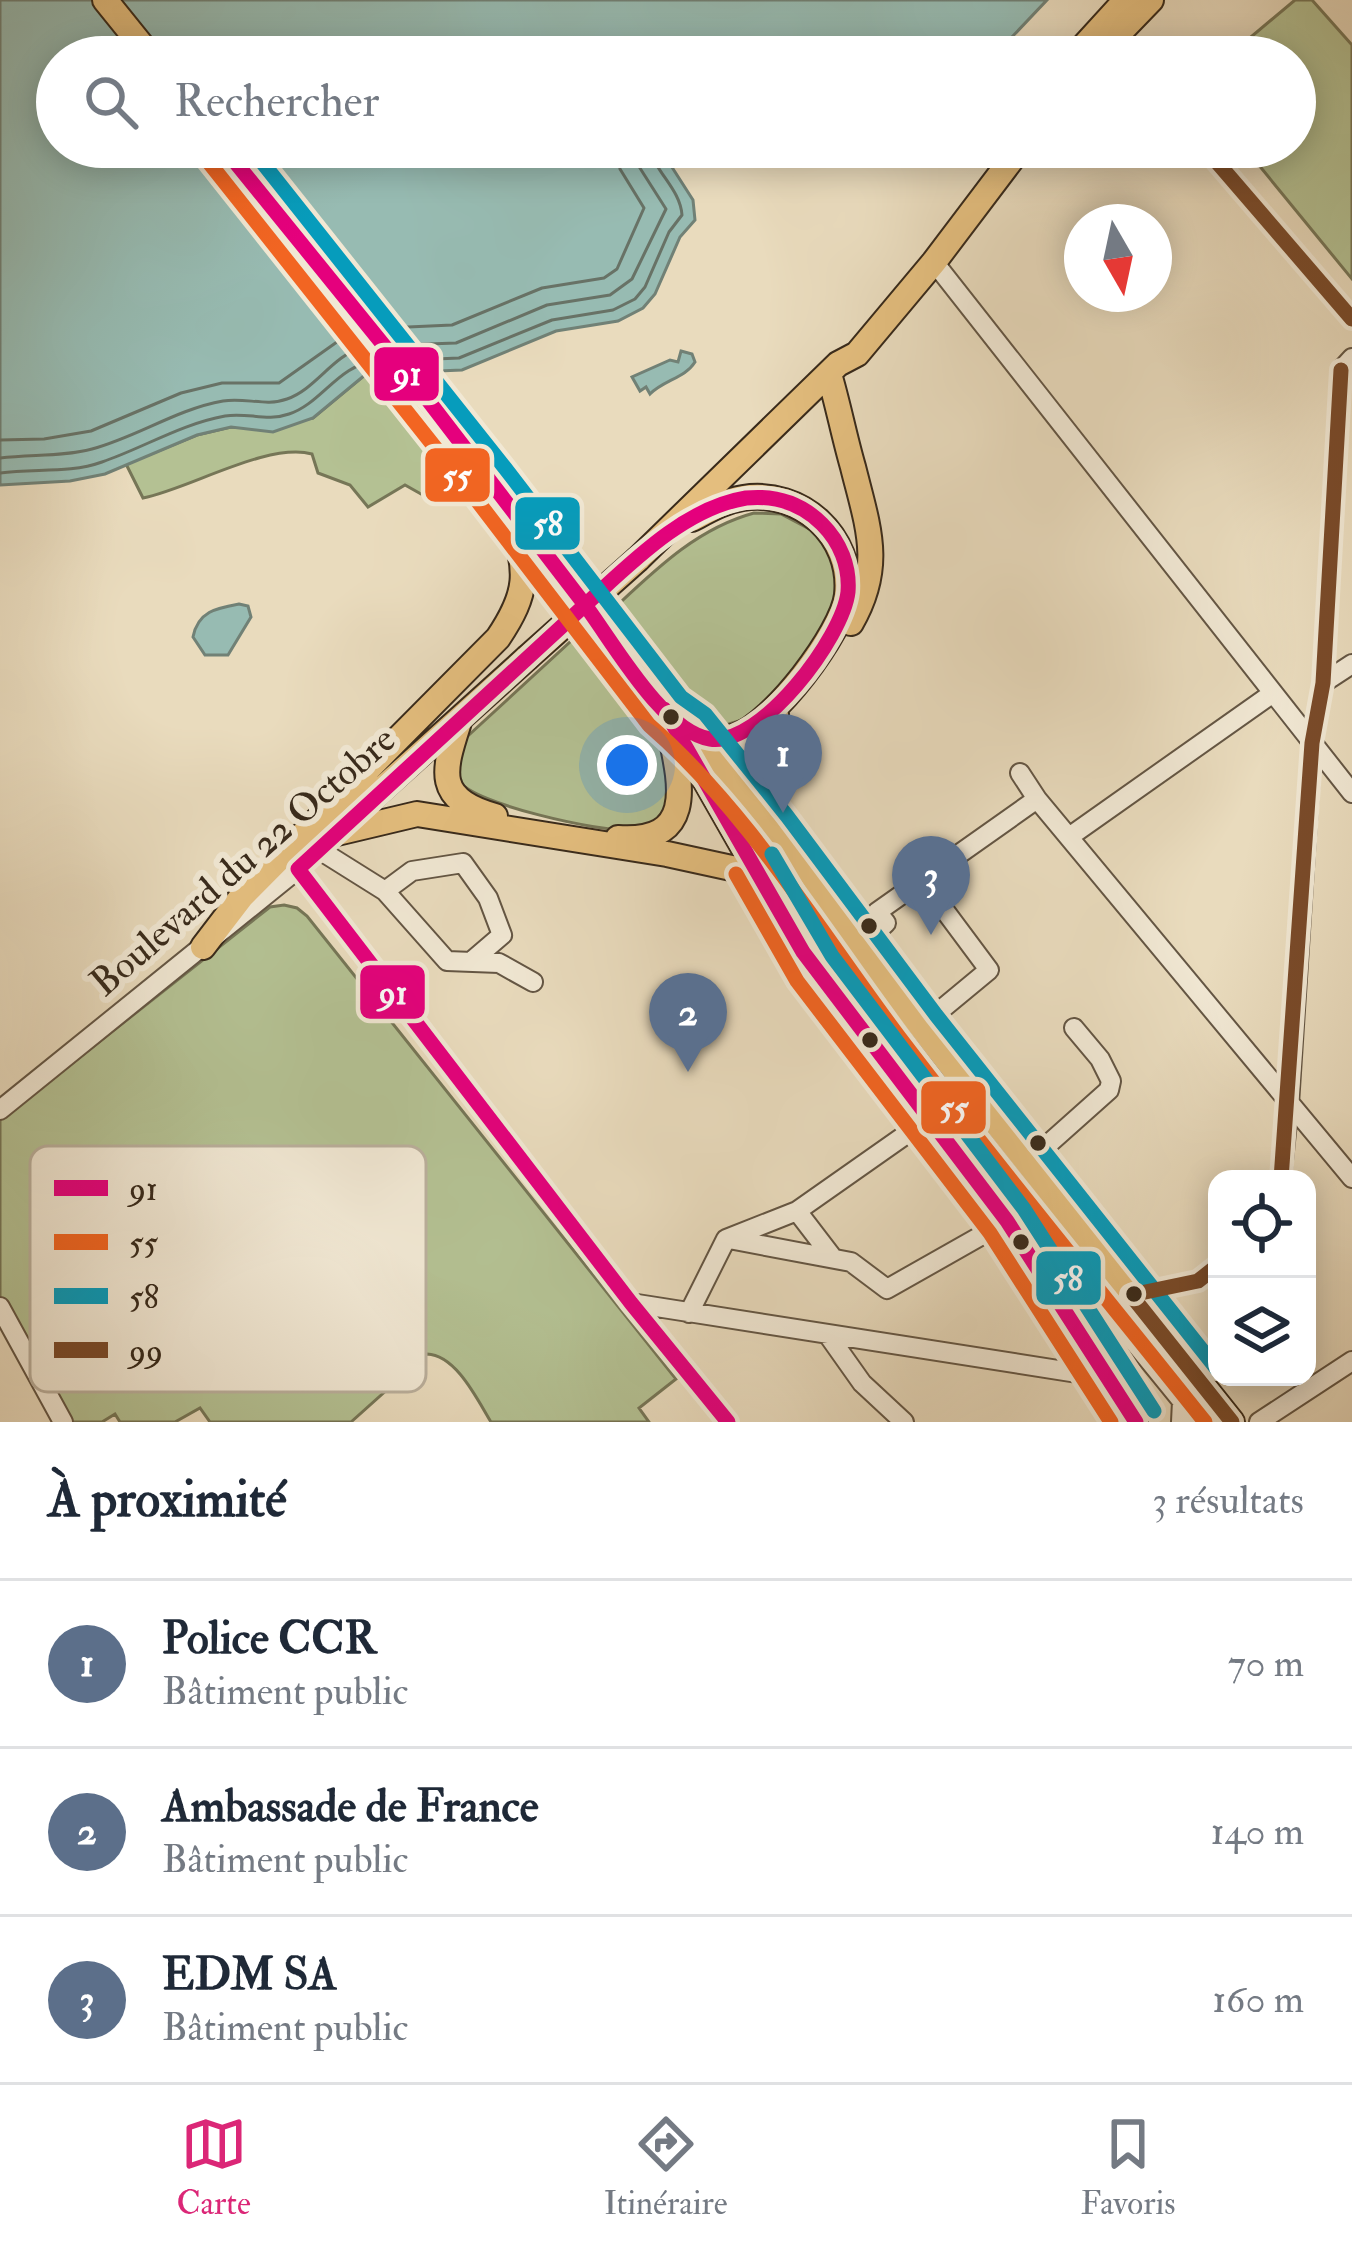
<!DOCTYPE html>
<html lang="fr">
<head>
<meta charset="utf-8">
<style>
	:root { --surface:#fff; --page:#f2f2f3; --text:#1f2937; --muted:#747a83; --line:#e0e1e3; --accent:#db2777 }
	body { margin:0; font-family:"IM FELL Double Pica",serif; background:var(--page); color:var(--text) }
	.controls { position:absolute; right:36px; bottom:36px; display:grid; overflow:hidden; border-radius:24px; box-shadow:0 6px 30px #0003 }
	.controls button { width:108px; height:108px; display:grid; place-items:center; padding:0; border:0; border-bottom:3px solid var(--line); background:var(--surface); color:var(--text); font:60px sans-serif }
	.compass { position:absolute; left:1064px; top:204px; width:108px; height:108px; border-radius:50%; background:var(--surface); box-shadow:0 6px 30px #0003; rotate:171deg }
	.you { position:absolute; left:627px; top:765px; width:42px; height:42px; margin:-30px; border:9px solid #fff; border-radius:50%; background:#1a73e8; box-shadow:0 0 0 18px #1a73e833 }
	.badge { display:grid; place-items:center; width:78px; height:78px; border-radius:50%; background:var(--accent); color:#fff; font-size:39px; font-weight:700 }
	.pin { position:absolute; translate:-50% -99px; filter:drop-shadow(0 3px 6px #0008) }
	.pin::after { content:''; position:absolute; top:63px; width:42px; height:36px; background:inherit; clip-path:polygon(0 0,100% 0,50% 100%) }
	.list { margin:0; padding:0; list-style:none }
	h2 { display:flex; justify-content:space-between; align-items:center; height:156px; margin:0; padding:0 48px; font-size:51px }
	h2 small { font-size:39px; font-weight:400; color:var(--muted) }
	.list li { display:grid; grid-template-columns:78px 1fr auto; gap:36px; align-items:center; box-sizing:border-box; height:168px; padding:0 48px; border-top:3px solid var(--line) }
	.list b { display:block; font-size:45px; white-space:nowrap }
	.list p { margin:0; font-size:39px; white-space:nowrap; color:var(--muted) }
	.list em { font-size:39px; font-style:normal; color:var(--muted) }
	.icon { flex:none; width:66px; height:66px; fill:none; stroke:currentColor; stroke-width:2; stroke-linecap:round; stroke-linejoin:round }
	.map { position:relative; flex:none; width:1352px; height:1422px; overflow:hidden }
	.search { position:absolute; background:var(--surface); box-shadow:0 6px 30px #0003; left:36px; right:36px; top:36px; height:132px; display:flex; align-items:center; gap:30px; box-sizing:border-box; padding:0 42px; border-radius:66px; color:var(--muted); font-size:45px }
	.sheet { height:660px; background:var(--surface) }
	nav { display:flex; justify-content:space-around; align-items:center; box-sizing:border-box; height:168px; border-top:3px solid var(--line); background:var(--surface); font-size:33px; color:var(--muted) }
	nav a { display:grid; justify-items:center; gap:6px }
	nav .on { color:var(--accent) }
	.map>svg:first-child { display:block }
	.green { fill:#b4c193; stroke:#767657; stroke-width:3 }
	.water { fill:#97bbb2; stroke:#718176; stroke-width:3 }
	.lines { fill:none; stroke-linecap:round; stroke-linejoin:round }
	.shore { stroke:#687266; stroke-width:3 }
	.minor-casing { stroke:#645644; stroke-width:22 }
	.major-casing { stroke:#382a1b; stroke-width:28 }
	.minor { stroke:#f1e8d4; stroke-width:18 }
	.major { stroke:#e4be7e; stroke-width:24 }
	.major-bridge-casing { stroke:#382a1b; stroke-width:28; stroke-linecap:butt }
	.major-bridge { stroke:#e4be7e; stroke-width:24 }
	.bus-1-casing { stroke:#f1e8d4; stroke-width:24 }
	.bus-2-casing { stroke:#f1e8d4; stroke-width:24 }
	.bus-3-casing { stroke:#f1e8d4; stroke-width:24 }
	.bus-4-casing { stroke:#f1e8d4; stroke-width:24 }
	.bus-1 { stroke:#e5007d; stroke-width:15 }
	.bus-2 { stroke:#f26522; stroke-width:15 }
	.bus-3 { stroke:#069cbc; stroke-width:15 }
	.bus-4 { stroke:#7a4b2a; stroke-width:15 }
	.bus-dot { fill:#382a1b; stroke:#f1e8d4; stroke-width:4.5 }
	.labels { text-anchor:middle; stroke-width:12; stroke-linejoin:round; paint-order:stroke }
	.street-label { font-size:39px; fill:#382a1b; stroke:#f1e8d4 }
	.key { fill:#f1e8d4; stroke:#baaf9c; stroke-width:3 }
	.key-label { font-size:33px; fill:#382a1b }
	.line-badge { stroke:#f1e8d4; stroke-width:4.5 }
	.badge-label { font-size:33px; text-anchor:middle; font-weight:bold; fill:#fff }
</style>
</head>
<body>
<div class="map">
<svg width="1352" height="1422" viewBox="0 0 1352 1422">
	<rect width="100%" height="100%" fill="#e9dbbd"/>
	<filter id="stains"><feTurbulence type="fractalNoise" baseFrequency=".00167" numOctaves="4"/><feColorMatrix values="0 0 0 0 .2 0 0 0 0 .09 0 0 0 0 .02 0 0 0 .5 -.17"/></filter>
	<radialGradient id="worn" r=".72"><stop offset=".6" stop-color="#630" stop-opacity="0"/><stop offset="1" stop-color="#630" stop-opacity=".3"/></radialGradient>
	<path class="green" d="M1295,0H1312L1352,45V279L1244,147H1295V57H1227Z
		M366,374L455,487L421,494L405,485L368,507L350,485L318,473L312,454C267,442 189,489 143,498L126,464L197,435L231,427L251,428L313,418Z
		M754,513L781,514L815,532L838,563L839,601L798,669L752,717L719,727L687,714L609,613C653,572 695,529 754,513Z
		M582,631C621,680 694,751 666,819C655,823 641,829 629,830C600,832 474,804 459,781C451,770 455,757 458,745Z
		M284,905L297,908L307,916L676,1379L639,1408L649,1422H491C477,1399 456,1355 427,1354L351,1422H210L200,1408L175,1422H120L115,1414L102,1422H68L0,1303V1120L270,907Z"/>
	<path class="water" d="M0,0H1047L993,57H57V147H659L693,200L695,220L680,237L655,294L643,308L618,321L556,331L462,370L366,374L313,418L273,432L231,427L197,435L105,474L70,481L0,485Z
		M681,351L692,354L695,362C685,378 664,380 650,394L646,387L640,391L632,377L670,360L678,362Z
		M239,604L248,606L251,617L228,655H205L193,637C198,611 217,608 239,604Z"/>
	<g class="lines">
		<path class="shore" d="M386,328L452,325L542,288L604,278L617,269L644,208L620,169L617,147
			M400,345L456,343L547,305L610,295L632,279L666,209L638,165L635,147
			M412,360L459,358L552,320L613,310L635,299L645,287L669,232L682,215C680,188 654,172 650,147
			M0,440L44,439L91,431L181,393L222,383H279L351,332
			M0,458C31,454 62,457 92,449C137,437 177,409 223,401C245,397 266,407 287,399C316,389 332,356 363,347
			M0,473C34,468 69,474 102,462C143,448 181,424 225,416C247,412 267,422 289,414C321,404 340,363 375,362"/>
		<g class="minor-casing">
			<path id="minor" d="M1204,147L1352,319
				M934,262L1352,793
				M1323,683L1352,664
				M1020,773L1037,799L1352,1178
				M1069,837L1273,693
				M318,849L385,891L447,961L499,963L533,982
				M298,869L631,1303L728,1422
				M385,891L412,871L463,863L488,898L502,935L474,959
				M858,949L886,923L877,912L1037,799
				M919,1028L989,970L922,880
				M907,1063L1182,1401L1181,1422
				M0,1110L298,869L333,834
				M1026,1164L1109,1090L1111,1081L1100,1059L1074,1028
				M1281,1179L1289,1104L1312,743L1323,683L1341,370L1352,358
				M797,1211L833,1258
				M729,1239L851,1262L887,1289L1007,1221
				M1131,1295L1198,1281L1217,1266
				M631,1303L1109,1378
				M0,1307L63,1422
				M689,1313L726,1239L797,1211L928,1119
				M828,1335L862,1383L904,1422
				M1259,1422L1352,1361"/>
		</g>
		<g class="major-casing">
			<path id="major" d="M105,0L151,57
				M1074,57L1126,0
				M1096,57L1151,0
				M223,147L489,481L666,712L803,952L1007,1221L1048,1280L1136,1422
				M829,374C838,404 844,436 853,467C868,527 884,566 851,623
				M692,519C709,510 724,501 743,498C801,489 853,536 847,595C843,632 772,725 736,736C719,742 708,738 693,730
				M638,559L838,364L857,354L934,262L1021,147
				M460,719C444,769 432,799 495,816
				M692,731C870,962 1049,1193 1232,1422
				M771,827C766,789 755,750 776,715
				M334,832L527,658
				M333,834L417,814L667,854L759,874
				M618,838C696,843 681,784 670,732
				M203,947L242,896L498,638C529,592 528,572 511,520
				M814,968L852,940
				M827,986L865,957"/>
		</g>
		<use href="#minor" class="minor"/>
		<use href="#major" class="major"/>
		<g class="major-bridge-casing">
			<path id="major-bridge" d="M527,658L638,559"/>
		</g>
		<use href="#major-bridge" class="major-bridge"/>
		<g class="bus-1-casing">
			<path id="bus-1" d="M223,147L424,395L585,605
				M746,498C776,495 801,503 822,524C840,542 850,566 848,592C843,637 761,747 710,739C662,731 613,642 585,605C630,564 684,508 746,498Z
				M585,605L298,869L631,1303L728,1422
				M664,709L803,952L1007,1221L1136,1422"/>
		</g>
		<g class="bus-2-casing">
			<path id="bus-2" d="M207,160L472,494L649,725C748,811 820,932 899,1037C998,1167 1103,1294 1205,1422
				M736,874L797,981L990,1233L1111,1422"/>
		</g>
		<g class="bus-3-casing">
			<path id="bus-3" d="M250,147L505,468L681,697L705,714L787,816L936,1015L1217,1369
				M772,854L832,956L1024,1209L1154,1411"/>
		</g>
		<g class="bus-4-casing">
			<path id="bus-4" d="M1204,147L1352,319
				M1281,1179L1312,743L1323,683L1341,370
				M1131,1295L1232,1422
				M1131,1295L1198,1281L1217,1266"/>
		</g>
		<use href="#bus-1" class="bus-1"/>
		<use href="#bus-2" class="bus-2"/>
		<use href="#bus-3" class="bus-3"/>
		<use href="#bus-4" class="bus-4"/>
	</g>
	<g class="bus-dot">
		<circle cx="671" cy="717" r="10"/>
		<circle cx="869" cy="926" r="10"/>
		<circle cx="870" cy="1040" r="10"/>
		<circle cx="1038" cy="1143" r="10"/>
		<circle cx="1021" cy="1242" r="10"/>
		<circle cx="1134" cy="1294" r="10"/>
	</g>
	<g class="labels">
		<g class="street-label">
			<text transform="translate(242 860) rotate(-41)" y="14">Boulevard du 22 Octobre</text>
		</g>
	</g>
	<rect x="30" y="1146" width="396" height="246" rx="18" class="key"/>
	<rect x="54" y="1180" width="54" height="16" fill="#e5007d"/>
	<rect x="54" y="1234" width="54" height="16" fill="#f26522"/>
	<rect x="54" y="1288" width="54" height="16" fill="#069cbc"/>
	<rect x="54" y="1342" width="54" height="16" fill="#7a4b2a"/>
	<g class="key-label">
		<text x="129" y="1200">91</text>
		<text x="129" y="1254">55</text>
		<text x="129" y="1308">58</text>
		<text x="129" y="1362">99</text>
	</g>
	<g class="line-badge">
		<rect x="372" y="345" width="69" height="58" rx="12" fill="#e5007d"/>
		<rect x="423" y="446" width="69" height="58" rx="12" fill="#f26522"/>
		<rect x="513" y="495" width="69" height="57" rx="12" fill="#069cbc"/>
		<rect x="358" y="963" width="69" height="58" rx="12" fill="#e5007d"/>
		<rect x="919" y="1079" width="69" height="57" rx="12" fill="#f26522"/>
		<rect x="1034" y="1249" width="69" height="58" rx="12" fill="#069cbc"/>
	</g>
	<g class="badge-label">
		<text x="407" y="385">91</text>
		<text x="457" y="487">55</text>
		<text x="548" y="535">58</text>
		<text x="393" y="1004">91</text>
		<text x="954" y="1119">55</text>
		<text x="1068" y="1290">58</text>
	</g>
	<rect width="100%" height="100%" filter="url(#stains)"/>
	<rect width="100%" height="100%" fill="url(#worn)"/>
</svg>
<div class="controls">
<button><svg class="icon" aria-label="locate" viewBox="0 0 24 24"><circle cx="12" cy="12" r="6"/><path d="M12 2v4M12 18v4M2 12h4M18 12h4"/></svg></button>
<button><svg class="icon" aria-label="layers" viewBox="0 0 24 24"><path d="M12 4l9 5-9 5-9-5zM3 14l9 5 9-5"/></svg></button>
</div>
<svg class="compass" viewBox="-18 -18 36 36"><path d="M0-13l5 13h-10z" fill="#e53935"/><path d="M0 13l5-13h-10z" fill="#747a83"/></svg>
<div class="you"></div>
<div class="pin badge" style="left:783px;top:813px;background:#5c6f8a">1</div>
<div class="pin badge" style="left:688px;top:1072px;background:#5c6f8a">2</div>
<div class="pin badge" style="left:931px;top:935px;background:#5c6f8a">3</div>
<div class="search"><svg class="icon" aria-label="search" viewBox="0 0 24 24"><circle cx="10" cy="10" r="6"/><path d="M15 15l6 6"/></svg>Rechercher</div>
</div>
<section class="sheet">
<h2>À proximité<small>3 résultats</small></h2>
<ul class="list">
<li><span class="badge" style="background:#5c6f8a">1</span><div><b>Police CCR</b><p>Bâtiment public</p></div><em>70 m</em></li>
<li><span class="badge" style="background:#5c6f8a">2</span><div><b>Ambassade de France</b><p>Bâtiment public</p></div><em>140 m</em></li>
<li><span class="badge" style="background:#5c6f8a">3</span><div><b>EDM SA</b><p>Bâtiment public</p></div><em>160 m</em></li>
</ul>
</section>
<nav>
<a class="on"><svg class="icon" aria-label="map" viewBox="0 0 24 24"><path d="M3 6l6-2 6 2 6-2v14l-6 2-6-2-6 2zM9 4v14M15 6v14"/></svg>Carte</a>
<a><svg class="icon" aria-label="directions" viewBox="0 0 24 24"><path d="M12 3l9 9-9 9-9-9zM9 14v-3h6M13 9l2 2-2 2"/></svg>Itinéraire</a>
<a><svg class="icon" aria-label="saved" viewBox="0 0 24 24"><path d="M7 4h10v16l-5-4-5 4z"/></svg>Favoris</a>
</nav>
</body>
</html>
